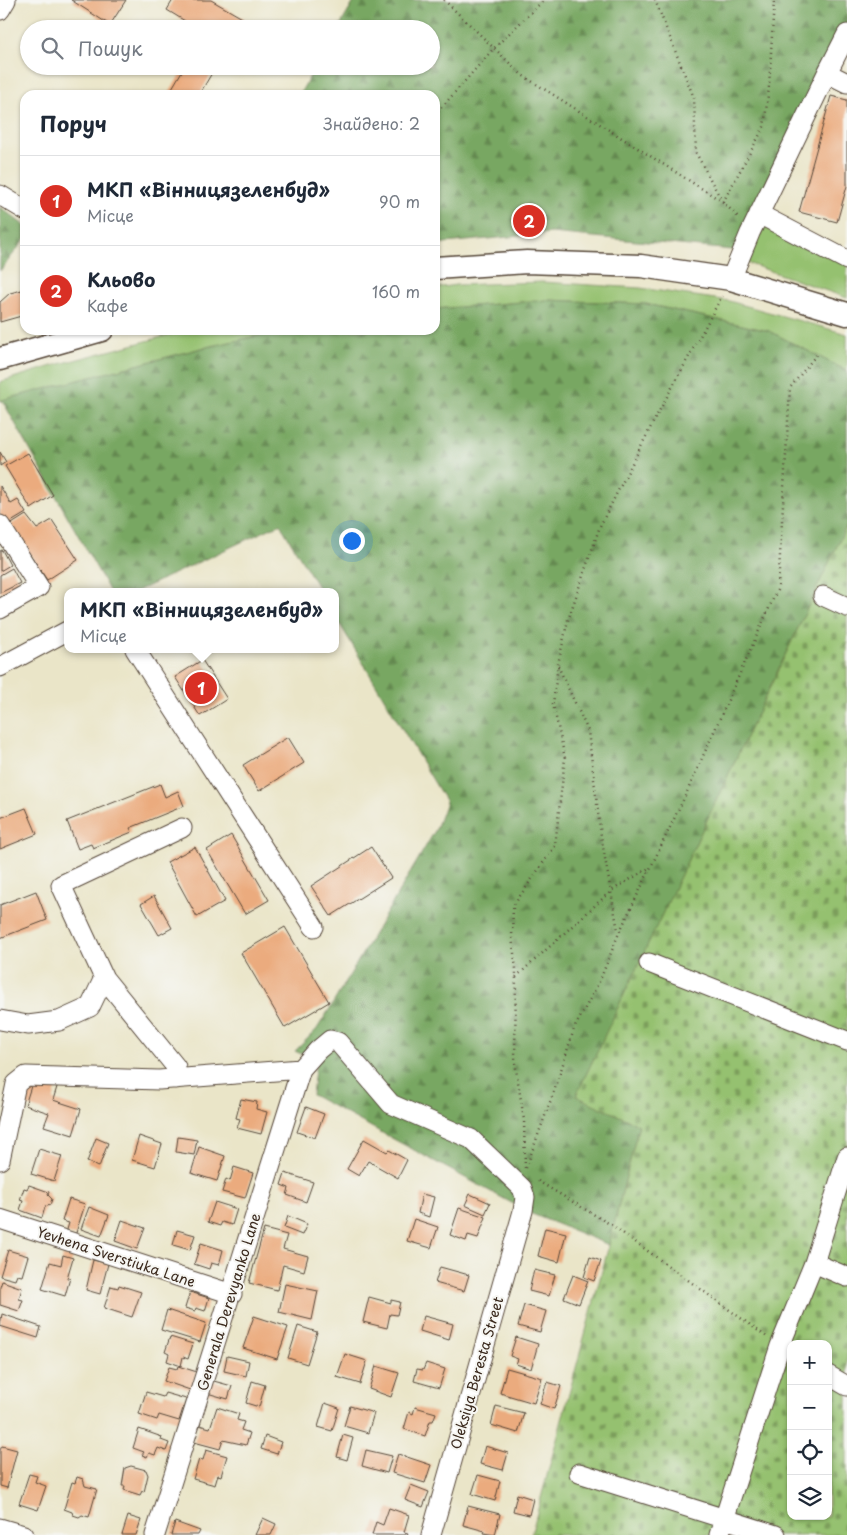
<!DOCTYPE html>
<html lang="uk">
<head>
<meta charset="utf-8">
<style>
	:root { --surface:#fff; --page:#f6f6f7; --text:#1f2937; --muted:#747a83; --line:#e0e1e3; --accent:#d93025 }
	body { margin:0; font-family:"Playpen Sans",sans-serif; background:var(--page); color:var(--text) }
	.controls { position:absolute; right:15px; bottom:15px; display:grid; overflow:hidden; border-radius:10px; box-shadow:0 1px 4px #0004 }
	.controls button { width:45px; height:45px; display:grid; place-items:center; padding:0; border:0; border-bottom:1px solid var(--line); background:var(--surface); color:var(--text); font:25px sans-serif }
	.you { position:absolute; left:351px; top:540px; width:18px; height:18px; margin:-12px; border:4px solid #fff; border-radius:50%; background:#1a73e8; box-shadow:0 0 0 8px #1a73e833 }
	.badge { display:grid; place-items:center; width:32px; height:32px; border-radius:50%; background:var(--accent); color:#fff; font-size:16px; font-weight:700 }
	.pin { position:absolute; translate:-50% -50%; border:2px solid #fff; box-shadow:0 1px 5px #0006 }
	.popup { position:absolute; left:64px; top:588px; width:275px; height:65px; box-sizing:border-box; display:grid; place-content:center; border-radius:10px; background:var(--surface); filter:drop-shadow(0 1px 4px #0005); font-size:16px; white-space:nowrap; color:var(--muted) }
	.popup b { font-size:19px; color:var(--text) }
	.popup::after { content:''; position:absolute; left:50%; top:100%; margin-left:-10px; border:10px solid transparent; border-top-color:var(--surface) }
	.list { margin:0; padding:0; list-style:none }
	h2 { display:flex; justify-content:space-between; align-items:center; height:65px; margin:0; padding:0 20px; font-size:21px }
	h2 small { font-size:16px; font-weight:400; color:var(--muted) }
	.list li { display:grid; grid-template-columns:32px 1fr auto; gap:15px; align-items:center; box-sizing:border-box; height:90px; padding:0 20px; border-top:1px solid var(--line) }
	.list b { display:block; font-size:19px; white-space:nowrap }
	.list p { margin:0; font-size:16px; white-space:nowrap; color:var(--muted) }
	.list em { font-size:16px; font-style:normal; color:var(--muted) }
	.icon { flex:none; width:28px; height:28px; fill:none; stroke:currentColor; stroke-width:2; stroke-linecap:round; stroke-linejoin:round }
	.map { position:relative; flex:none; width:847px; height:1535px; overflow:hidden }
	.search { position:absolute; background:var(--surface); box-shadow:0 1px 4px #0004; left:20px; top:20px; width:420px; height:55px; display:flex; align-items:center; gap:12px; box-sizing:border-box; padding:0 18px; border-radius:28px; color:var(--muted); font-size:19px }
	.panel { position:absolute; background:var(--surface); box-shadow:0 1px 4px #0004; left:20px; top:90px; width:420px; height:245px; border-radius:15px }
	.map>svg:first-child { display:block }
	.green { fill:#95c16f; stroke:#687646 }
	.forest { fill:url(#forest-firs); stroke:#5a6840 }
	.cemetery { fill:url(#cemetery-stones); stroke:#687646; fill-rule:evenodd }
	.building { fill:#ebab7e }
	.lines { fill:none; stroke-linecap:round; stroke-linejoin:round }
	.minor-casing { stroke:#554638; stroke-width:21 }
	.major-casing { stroke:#554638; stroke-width:25 }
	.path { stroke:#554638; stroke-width:2.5; stroke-dasharray:1 4; stroke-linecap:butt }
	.minor { stroke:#fff; stroke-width:19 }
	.major { stroke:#fff; stroke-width:22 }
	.labels { text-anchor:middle; stroke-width:4; stroke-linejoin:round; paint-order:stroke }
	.street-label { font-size:14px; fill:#3b2a1e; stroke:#f6f6f2 }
</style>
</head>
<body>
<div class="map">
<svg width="847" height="1535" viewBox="0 0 847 1535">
	<defs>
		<pattern id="forest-firs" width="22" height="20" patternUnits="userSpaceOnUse" patternTransform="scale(1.25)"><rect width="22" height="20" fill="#78a762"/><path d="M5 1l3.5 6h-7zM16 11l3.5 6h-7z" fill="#648850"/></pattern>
		<pattern id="cemetery-stones" width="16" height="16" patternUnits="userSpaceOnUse" patternTransform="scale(1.25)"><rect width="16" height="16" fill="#95c16f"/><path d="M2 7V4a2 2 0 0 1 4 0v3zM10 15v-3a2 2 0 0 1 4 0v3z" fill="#7b9d5b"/></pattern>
	</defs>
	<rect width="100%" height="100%" fill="#f6f6f2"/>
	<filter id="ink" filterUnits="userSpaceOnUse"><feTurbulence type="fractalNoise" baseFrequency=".02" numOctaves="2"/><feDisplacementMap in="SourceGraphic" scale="10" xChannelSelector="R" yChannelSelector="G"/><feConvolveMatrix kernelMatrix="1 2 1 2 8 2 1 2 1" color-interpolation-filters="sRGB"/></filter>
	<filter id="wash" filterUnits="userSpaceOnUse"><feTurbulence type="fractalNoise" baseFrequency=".0096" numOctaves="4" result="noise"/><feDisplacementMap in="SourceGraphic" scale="20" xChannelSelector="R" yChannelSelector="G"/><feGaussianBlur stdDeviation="1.12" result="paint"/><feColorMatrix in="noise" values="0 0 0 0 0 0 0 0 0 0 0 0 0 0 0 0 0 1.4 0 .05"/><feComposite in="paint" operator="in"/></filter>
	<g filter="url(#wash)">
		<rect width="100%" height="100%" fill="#eae5c8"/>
		<path class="green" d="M759,214L847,260V298L739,260Z
			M542,282L640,288L729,301L847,334V371L769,331L646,304L547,300L435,309V288L456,285Z
			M188,330H286L202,348L0,401V382L52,366Z"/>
		<path class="forest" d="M355,0H847V34L743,251L551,233L435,244V95H299L316,66H431V29H338Z
			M0,207L25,226V239L0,271Z
			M547,300L646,304L769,331L847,371V525L576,1096L639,1125L609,1245L532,1214L312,1095L316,1061L295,1051L317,1029L332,1005L436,829L446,802L335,616V592H321L280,524L135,592H110L2,400L202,348L286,330H435V309Z"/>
		<path class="cemetery" d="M847,525V1535H531L609,1245L639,1125L576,1096ZM791,1344H828V1516H791Z"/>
		<g id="blocks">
			<path class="building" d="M71,0H126L110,25Z
				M173,0H211L244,19L239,29H198L167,10Z
				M185,66H216L199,95H168Z
				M831,96L847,100V186L837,222L799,212Z
				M25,284V315L0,322V302L10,293L22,290Z
				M0,452L6,462L0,466Z
				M28,453L53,495L31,509L5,466Z
				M0,486L11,504L18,500L26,513L6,525L0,515Z
				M26,515L37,529L52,520L78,560L47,580L18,536L14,538L7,527Z
				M2,550L10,565L0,571V551Z
				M12,568L20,583L0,593V575Z
				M202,660L227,699L200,716L175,677Z
				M288,737L304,763L259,791L243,765Z
				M160,784L165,797L178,791L184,806L130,828L132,832L93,848L91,844L78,849L67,821Z
				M26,808L37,834L0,849V818Z
				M231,835L269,900L245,914L207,850Z
				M195,847L225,901L197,917L167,862Z
				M371,847L391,878L331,916L311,886Z
				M36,891L47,920L0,938V905Z
				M154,896L172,928L159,935L141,904Z
				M285,927L329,1002L285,1028L241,953Z
				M33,1080L57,1087L53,1100L81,1109L73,1135L44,1126L49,1113L25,1105Z
				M241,1099L257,1102L256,1109L267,1112L261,1134L237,1128L240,1119L236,1118Z
				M306,1107L324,1114L315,1138L297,1132Z
				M139,1136L162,1144L155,1167L132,1160Z
				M178,1137L197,1140L194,1155L176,1152Z
				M96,1138L108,1143L99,1167L87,1162Z
				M364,1139L387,1152L389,1150L407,1160L398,1178L368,1161L359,1176L347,1169Z
				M199,1147L225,1156L217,1181L191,1173Z
				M39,1149L62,1156L54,1181L31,1174Z
				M234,1167L253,1173L245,1198L222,1192L226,1179L230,1181Z
				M285,1173L313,1182L306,1202L287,1195L289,1188L281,1185Z
				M29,1185L49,1192L48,1195L52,1199L50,1205L45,1207L42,1218L20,1210L23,1201L20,1200L24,1188L27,1189Z
				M422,1194L434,1197L429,1217L418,1213Z
				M470,1194L490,1203L485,1214L465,1205Z
				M69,1199L85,1204L75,1236L66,1233L69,1223L62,1221Z
				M215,1202L237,1209L232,1225L222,1222L220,1226L208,1222Z
				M89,1207L109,1215L101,1236L81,1229Z
				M459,1208L486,1217L478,1238L468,1235L466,1241L450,1235Z
				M288,1216L307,1224L302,1235L284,1228Z
				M414,1219L438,1227L431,1248L407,1241Z
				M122,1220L145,1228L137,1249L115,1241Z
				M545,1228L566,1233L559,1262L538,1256Z
				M264,1229L287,1235L283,1249L308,1256L304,1271L283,1265L277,1290L249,1283Z
				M177,1230L195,1235L190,1250L173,1245Z
				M201,1243L223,1250L219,1265L211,1263L209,1269L194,1264Z
				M8,1250L28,1256L22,1276L17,1275L15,1280L0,1276Z
				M63,1255L73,1258L67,1278H70L65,1296L42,1289L50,1262L61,1265Z
				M590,1257L601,1261L594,1281L584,1277Z
				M93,1260L108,1264L100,1294L86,1290Z
				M440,1267L469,1275L464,1291L435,1283Z
				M534,1270L555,1275L549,1296L529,1291Z
				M573,1275L588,1281L579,1304L564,1298Z
				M2,1281L22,1288L19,1299L23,1300L19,1311L0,1305V1287Z
				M285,1284L318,1291L312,1320L279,1312Z
				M119,1285L141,1292L132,1317L104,1308L111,1286L118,1288Z
				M190,1292L209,1298L205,1311L196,1308L195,1311L185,1308Z
				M369,1297L391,1303V1300L400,1302L397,1315L390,1314L387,1328L363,1322Z
				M524,1305L546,1311L540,1332L518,1326Z
				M167,1310L206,1323L200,1342L161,1330Z
				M2,1314L41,1327L38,1338L0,1326Z
				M254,1316L288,1327L277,1359L243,1348Z
				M424,1316L453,1324L449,1340L420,1331Z
				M298,1326L317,1332L307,1364L288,1358Z
				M170,1337L193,1344L188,1359L183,1357L181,1366L167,1361L169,1354L165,1352Z
				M516,1337L538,1344L531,1369L516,1364L518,1359L510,1356Z
				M345,1354L367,1361L360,1384L337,1377Z
				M227,1356L249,1361L246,1376L224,1371Z
				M426,1363L445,1369L439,1388L414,1381L417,1369L423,1370Z
				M178,1366L197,1372L190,1390L164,1381L169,1367L177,1369Z
				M376,1366L399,1373L391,1397L369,1389Z
				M507,1368L542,1378L534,1403L500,1393Z
				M210,1380L232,1386L228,1399L207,1393Z
				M252,1381L265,1385L259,1407L246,1403Z
				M547,1382L561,1386L554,1409L540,1404Z
				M146,1392L163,1397L165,1393L186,1399L179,1421L159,1415L157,1420L139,1414Z
				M325,1403L339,1408L332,1431L318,1427Z
				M350,1406L374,1413L368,1433L344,1426Z
				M496,1406L524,1413L518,1433L491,1425Z
				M217,1407L239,1414L237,1420L244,1422L241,1430L250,1433L246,1445L223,1440L220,1449L194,1442L199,1425L210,1428Z
				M415,1407L436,1413L433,1421H430L425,1436L404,1429L409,1412L413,1414Z
				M139,1429L162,1437L161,1440L169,1443L166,1451L158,1448L155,1455L149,1453L147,1457L142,1455L144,1452L133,1448Z
				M343,1435L353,1438L347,1460L337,1457Z
				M265,1436L281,1442L277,1454L261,1449Z
				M2,1446L17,1450L7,1488L0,1486V1450Z
				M485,1446L508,1453L503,1470L480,1464Z
				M206,1450L227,1456L221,1476L218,1475L215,1485L193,1479L199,1459L203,1460Z
				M366,1450L392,1456L387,1473L362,1466Z
				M398,1454L431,1465L425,1483L392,1473Z
				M131,1466L146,1470L148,1475L144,1492L142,1491L140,1495L124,1490L125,1486H122L125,1468Z
				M29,1474L37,1476L35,1482L46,1486L38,1510L19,1504Z
				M478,1475L500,1481L495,1501L472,1494Z
				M77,1477L83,1479L85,1486L97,1489L89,1517L82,1515L79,1517L73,1515L72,1512L64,1509L72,1482L75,1483Z
				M411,1485L429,1492L423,1507L405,1500Z
				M517,1494L533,1499L529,1515L513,1511Z
				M468,1506L500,1514L495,1535L484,1533L485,1531L463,1525Z
				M389,1508L409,1515L404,1532L408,1533L407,1535H372L376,1522L383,1525Z
				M128,1516L141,1520L136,1535H122Z
				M263,1518L276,1524L271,1535H255Z
				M175,1522L200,1531L198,1535H171Z"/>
		</g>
	</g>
	<g filter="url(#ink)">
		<use href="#blocks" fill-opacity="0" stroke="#554638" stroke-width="1"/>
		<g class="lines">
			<g class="minor-casing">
				<path id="minor" d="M0,10L6,0
					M827,73L847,34
					M0,195L25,210
					M759,214L847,260
					M731,279L750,233L827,73L847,83
					M0,525L39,587L0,609
					M823,596L847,607
					M135,649L314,927
					M0,667L67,631
					M649,963L847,1041
					M0,1020L28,1025L59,1021L90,1007L104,978
					M176,1079V1067L104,978L61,885L182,828
					M0,1160L16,1084L26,1076L159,1080L301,1069
					M0,1219L232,1294
					M814,1263L847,1277
					M828,1375L847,1386
					M579,1473L776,1535
					M0,1528L24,1535
					M155,1535L301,1069L318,1050L330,1040L338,1042L391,1104L471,1139L522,1188L525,1197L523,1211L431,1535
					M719,1535L780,1346L814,1263L847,1157"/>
			</g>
			<g class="major-casing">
				<path id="major" d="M435,268L527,262L641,266L731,279L847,314
					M0,359L102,330"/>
			</g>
			<path class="path" d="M444,0L522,75L723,202L739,218
				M655,0L694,98L696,153L722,201
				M435,115L494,48L544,0
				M723,202L764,127L769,87L774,0
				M558,666L588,731L601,836L618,931
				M516,977L611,891L649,868
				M525,1168L524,1120L515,1062L516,969L512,937L513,906L555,846L565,758L553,704L558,664L568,620L600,526L657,415L722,296
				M526,1168L557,1083L574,1029L600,980L619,933L687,792L778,588L790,388L816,355
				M538,1181L613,1226L767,1337"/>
			<use href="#minor" class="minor"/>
			<use href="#major" class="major"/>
		</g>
	</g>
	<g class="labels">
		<g class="street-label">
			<text transform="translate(116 1257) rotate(18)" y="5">Yevhena Sverstiuka Lane</text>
			<text transform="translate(229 1302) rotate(-73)" y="5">Generala Derevyanko Lane</text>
			<text transform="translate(477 1373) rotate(-74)" y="5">Oleksiya Beresta Street</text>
		</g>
	</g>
</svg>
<div class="controls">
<button>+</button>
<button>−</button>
<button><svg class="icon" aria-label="locate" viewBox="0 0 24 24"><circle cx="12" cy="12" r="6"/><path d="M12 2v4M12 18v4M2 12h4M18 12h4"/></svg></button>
<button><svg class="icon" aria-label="layers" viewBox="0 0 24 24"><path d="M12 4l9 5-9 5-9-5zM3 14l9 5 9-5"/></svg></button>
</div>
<div class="you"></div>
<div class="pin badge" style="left:201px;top:688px">1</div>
<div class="popup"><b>МКП «Вінницязеленбуд»</b>Місце</div>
<div class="pin badge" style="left:529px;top:221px">2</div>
<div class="search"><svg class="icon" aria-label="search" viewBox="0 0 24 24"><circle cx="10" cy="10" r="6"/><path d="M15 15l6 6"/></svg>Пошук</div>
<section class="panel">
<h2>Поруч<small>Знайдено: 2</small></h2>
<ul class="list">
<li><span class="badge">1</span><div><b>МКП «Вінницязеленбуд»</b><p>Місце</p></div><em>90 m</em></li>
<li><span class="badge">2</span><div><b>Кльово</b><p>Кафе</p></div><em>160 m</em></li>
</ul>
</section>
</div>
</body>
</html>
